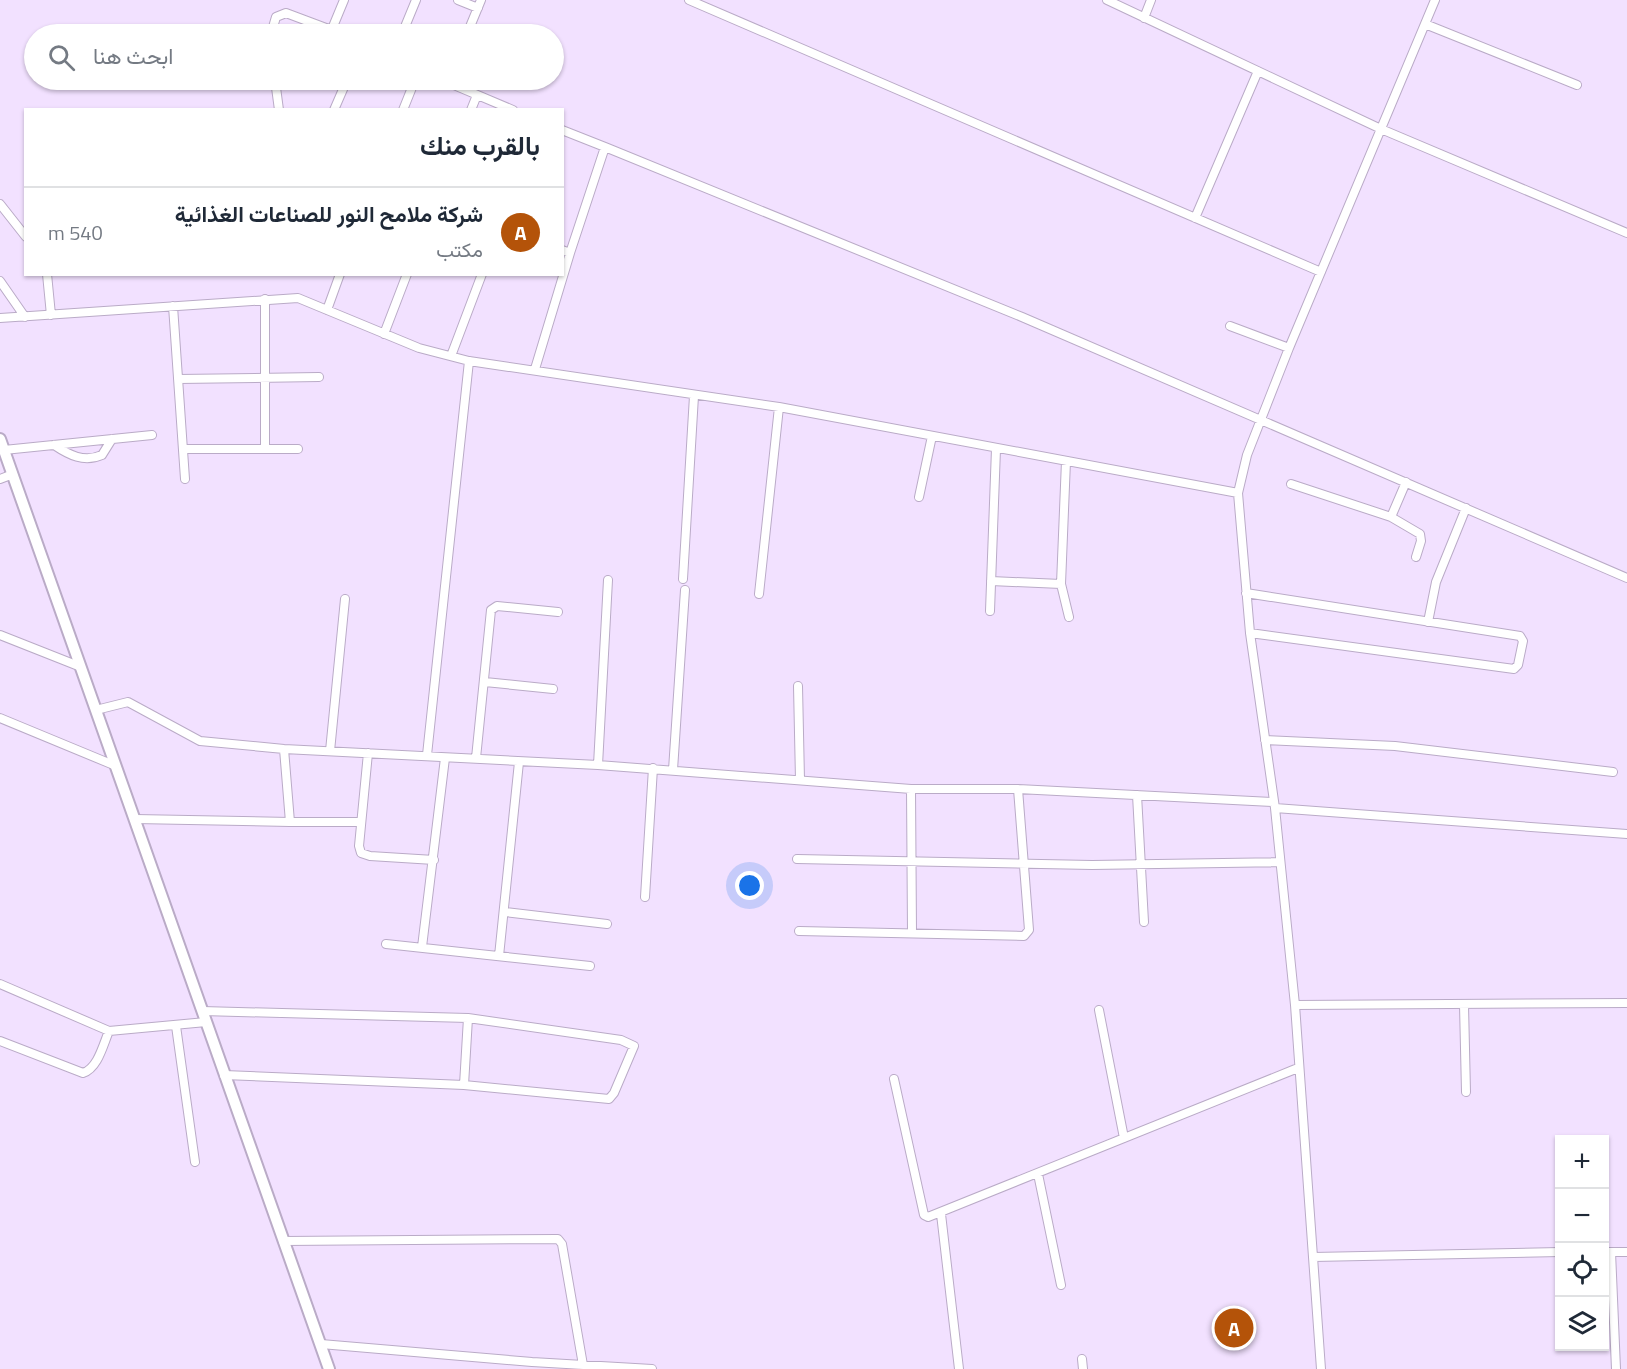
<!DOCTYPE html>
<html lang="ar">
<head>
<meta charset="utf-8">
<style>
	:root { --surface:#fff; --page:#f6f6f7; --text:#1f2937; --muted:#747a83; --line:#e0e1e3; --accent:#b45309 }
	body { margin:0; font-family:"Titillium Web",Vazirmatn,sans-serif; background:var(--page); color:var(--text); direction:rtl }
	.controls { position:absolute; right:18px; bottom:18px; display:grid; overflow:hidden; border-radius:0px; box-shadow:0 2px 4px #0004 }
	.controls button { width:54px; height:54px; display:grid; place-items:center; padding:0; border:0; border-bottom:2px solid var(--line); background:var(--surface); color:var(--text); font:30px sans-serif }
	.you { position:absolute; left:750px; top:886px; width:21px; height:21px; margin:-15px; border:4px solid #fff; border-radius:50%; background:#1a73e8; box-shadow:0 0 0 9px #1a73e833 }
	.badge { display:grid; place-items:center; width:39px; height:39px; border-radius:50%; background:var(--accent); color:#fff; font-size:20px; font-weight:700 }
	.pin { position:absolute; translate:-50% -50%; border:3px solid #fff; box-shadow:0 2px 6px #0006 }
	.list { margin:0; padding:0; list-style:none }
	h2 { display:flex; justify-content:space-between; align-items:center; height:78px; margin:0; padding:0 24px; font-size:26px }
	h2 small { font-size:20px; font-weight:400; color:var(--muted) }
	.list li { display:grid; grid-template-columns:39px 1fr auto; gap:18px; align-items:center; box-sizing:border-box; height:90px; padding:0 24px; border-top:2px solid var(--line) }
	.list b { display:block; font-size:22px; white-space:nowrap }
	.list p { margin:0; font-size:20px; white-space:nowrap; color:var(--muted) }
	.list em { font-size:20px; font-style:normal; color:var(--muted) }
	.icon { flex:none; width:33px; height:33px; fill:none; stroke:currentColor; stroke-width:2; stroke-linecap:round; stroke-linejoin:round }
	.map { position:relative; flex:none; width:1627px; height:1369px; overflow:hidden; direction:ltr }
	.search { position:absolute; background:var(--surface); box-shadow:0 2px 4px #0004; left:24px; top:24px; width:540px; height:66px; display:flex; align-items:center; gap:15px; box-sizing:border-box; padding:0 21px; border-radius:33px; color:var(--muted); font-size:22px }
	.panel { position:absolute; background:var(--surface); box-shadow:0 2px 4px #0004; left:24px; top:108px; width:540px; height:168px; border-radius:0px; direction:rtl }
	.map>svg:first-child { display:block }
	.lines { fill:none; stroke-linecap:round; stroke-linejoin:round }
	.minor-casing { stroke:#baabc7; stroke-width:10 }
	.secondary-casing { stroke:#baabc7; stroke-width:14 }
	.minor { stroke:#fff; stroke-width:8 }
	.secondary { stroke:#fff; stroke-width:10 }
</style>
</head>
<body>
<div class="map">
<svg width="1627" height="1369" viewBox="0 0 1627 1369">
	<rect width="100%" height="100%" fill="#f2e1ff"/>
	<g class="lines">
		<g class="minor-casing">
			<path id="minor" d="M458,0L478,8
				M689,0L1321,272
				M1107,0L1381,129L1627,233
				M1144,18L1151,0
				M1425,24L1577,85
				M332,29L344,0
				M271,34L276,17L286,13L342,34
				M402,34L416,0
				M467,34L481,0
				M275,80L279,110
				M442,80L513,110
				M334,110L347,80
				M403,110L415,80
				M471,110L477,95
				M562,130L605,147
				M0,204L26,237
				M1195,218L1258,71
				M562,250L570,253L605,147L1022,317L1627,578
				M47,274L51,315
				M0,281L25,317
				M265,299V449
				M173,306L185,479
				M327,310L340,274
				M0,318L298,298L419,348L469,361L779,407L1238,493
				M1230,326L1289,348
				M384,334L407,274
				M451,356L482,274
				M535,369L570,253
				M178,379L319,377
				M54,445C69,455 84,463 102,455L112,439
				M183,449H298
				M4,450L152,435
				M0,479L13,474
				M1291,484L1391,517L1406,482
				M919,497L932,436
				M1391,517L1420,534L1421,541L1416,557
				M683,579L694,396
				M991,581L1061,584L1066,461
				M1061,584L1069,617
				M1246,593L1520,636L1523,641L1518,665L1514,669L1250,633
				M759,594L779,407
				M990,611L996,449
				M1428,622L1436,582L1466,508
				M0,635L81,667
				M485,682L553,689
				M798,686L800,780
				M96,710L128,702L200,741L284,749L598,765L911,789H1018L1273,802
				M0,718L116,766
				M1265,740L1395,746L1613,772
				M284,749L290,822H361
				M330,751L345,599
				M368,753L359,846L361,853L370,856L434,860
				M427,755L469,361
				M476,758L491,610L497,606L558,612
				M598,765L608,580
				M673,770L685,590
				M911,789L912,933
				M1137,795L1144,922
				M1275,808L1627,834
				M135,819L290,822
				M797,859L1092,865L1280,862
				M645,897L653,768
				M505,912L607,924
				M799,931L1024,936L1029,930L1018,789
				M386,944L590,966
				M422,947L445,758
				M499,956L519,762
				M0,984L109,1031
				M1295,1005L1627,1003
				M1464,1005L1466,1092
				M1099,1010L1124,1138
				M202,1011L468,1018L621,1040L634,1046L614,1093L609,1099L464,1085L224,1075
				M176,1026L195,1162
				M0,1041L83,1073C98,1068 103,1045 109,1031L206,1022
				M894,1079L924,1215L928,1217L1298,1068
				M464,1085L468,1018
				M1038,1174L1061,1285
				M941,1214L959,1369
				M283,1241L558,1239L562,1244L583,1365
				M1604,1252H1627
				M1611,1252L1616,1369
				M1313,1257L1560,1252
				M321,1344L532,1362L652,1369
				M1082,1359L1083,1369
				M1321,1369L1295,1005L1275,808L1250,633L1238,493L1247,455L1289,348L1435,0"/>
		</g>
		<g class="secondary-casing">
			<path id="secondary" d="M0,439L329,1369"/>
		</g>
		<use href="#minor" class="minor"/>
		<use href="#secondary" class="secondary"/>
	</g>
</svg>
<div class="controls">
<button>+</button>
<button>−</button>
<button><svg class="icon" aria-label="locate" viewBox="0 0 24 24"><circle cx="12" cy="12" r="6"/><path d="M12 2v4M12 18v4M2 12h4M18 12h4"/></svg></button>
<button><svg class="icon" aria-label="layers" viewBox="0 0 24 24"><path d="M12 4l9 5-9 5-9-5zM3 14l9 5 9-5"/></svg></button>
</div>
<div class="you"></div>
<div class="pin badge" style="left:1234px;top:1328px">A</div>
<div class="search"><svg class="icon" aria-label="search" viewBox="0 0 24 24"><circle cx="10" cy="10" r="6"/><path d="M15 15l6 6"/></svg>ابحث هنا</div>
<section class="panel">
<h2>بالقرب منك<small></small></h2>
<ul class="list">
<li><span class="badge">A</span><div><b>شركة ملامح النور للصناعات الغذائية</b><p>مكتب</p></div><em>540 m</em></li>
</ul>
</section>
</div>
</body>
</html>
